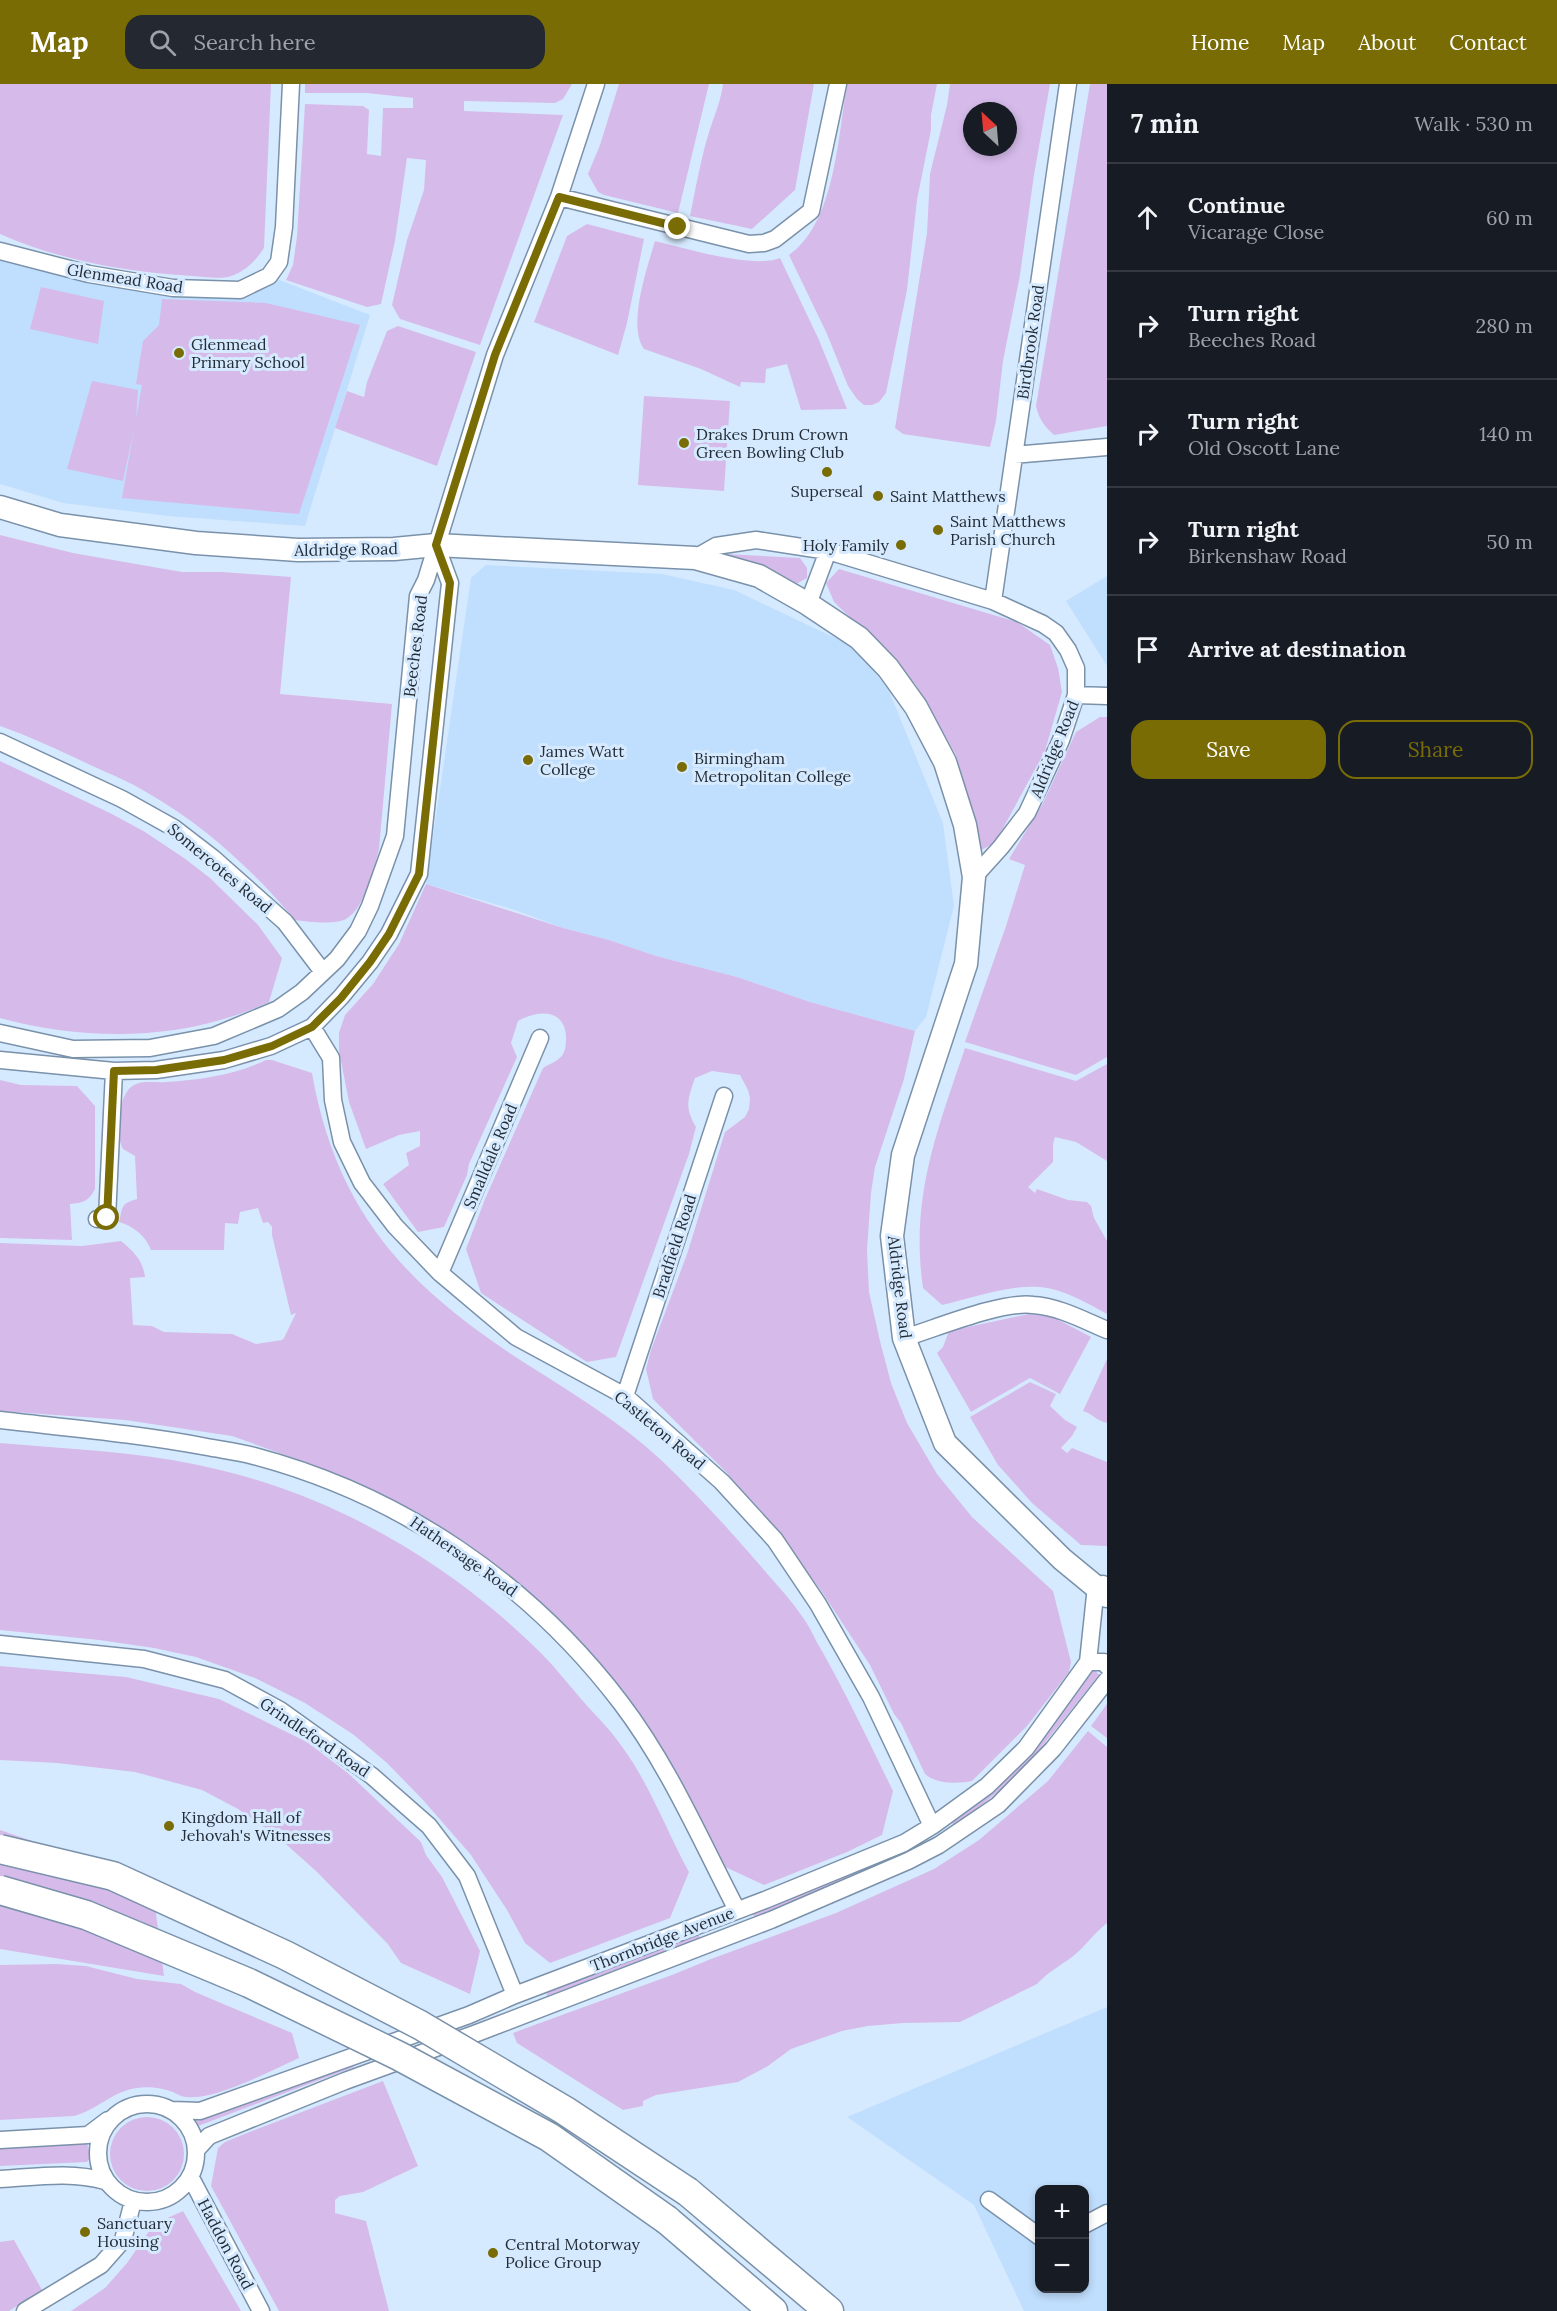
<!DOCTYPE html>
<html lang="en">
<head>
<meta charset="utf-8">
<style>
	:root { --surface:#171b24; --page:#242831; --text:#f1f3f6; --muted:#9ea1a6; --line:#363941; --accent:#796c05 }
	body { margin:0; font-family:Lora,serif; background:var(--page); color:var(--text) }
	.controls { position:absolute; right:18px; bottom:18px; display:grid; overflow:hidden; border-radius:12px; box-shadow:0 3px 9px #0003 }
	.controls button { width:54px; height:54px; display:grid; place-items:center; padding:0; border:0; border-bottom:2px solid var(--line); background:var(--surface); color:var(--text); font:30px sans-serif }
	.compass { position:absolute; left:963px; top:18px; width:54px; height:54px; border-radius:50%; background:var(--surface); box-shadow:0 3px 9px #0003; rotate:334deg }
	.stop { position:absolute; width:18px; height:18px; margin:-14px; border:4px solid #796c05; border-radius:50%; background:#fff }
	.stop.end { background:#796c05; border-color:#fff; box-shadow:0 2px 6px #0008 }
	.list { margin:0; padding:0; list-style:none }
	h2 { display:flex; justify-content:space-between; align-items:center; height:78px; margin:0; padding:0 24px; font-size:26px }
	h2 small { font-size:20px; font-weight:400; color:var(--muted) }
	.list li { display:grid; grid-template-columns:39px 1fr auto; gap:18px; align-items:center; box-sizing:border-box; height:108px; padding:0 24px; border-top:2px solid var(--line) }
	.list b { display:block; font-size:22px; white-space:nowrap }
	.list p { margin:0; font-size:20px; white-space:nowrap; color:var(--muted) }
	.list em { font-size:20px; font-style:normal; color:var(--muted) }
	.actions { display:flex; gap:12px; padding:18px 24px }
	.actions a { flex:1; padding:14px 0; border:2px solid var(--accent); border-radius:18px; text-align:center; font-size:21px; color:var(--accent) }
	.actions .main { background:var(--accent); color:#fff }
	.icon { flex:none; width:33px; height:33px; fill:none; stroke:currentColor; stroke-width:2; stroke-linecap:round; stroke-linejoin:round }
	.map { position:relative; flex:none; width:1107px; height:2227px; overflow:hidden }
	header { display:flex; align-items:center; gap:36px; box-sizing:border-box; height:84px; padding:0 30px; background:var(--accent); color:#fff }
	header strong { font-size:28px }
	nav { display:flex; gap:33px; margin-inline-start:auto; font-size:21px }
	.search { width:420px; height:54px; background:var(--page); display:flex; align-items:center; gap:15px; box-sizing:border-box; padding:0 21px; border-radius:18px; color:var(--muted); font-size:22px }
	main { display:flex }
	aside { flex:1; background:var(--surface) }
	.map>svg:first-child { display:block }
	.built { fill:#c0defe; fill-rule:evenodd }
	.green { fill:#d6bbea; fill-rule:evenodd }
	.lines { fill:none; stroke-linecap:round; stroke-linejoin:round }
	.street-casing { stroke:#7a91aa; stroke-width:19 }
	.secondary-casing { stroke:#7a91aa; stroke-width:25 }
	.highway-casing { stroke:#7a91aa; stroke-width:31 }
	.street { stroke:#fff; stroke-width:16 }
	.secondary { stroke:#fff; stroke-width:22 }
	.highway { stroke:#fff; stroke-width:28 }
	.highway-bridge-casing { stroke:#7a91aa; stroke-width:31; stroke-linecap:butt }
	.highway-bridge { stroke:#fff; stroke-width:28 }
	.route { stroke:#796c05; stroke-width:8 }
	.poi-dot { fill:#796c05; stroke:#d6eaff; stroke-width:2 }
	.labels { text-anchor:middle; stroke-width:6; stroke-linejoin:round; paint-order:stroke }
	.street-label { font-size:16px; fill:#242d37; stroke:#d6eaff }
	.poi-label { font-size:16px; fill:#242d37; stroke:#d6eaff; text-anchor:start }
</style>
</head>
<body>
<header>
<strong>Map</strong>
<div class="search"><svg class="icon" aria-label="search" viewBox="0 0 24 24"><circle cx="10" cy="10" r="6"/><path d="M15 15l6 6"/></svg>Search here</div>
<nav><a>Home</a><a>Map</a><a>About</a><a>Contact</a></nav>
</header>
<main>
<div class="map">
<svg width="1107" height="2227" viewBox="0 0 1107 2227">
	<rect width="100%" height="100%" fill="#d6eaff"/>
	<path class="built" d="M0,167L89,190L240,206L269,192L370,231L305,442L168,432L63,419L0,400Z
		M486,481L662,490L734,506L850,561L859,567L889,607L943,739L954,822L926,933L915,947L810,918L737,893L656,872L609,856L563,844L515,826L426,800L471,494Z
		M1107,492V582L1066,517Z
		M1107,1923V2227H1024L974,2121L847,2033ZM1040,2106H1084V2204H1040Z"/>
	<path class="green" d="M0,0H271L264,164C256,176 248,185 234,191C224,196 204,193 193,192C127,188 61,177 0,150Z
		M305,0H572L563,15L555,19L464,17V27L563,31L480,261L400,235L392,221L407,156L424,106L426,76L407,74L395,157L381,220L367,223L286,196L293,181L297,152L305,20L363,22L369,26L367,70L381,72L383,24H413V14L367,9H305Z
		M619,0H709L678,129L604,111L598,108L588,90L600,61Z
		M723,0H814L795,106L752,145L690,132C696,103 701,73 710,45C715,30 721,16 723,0Z
		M847,0H937L931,31V46L917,116L907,206L886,309L879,318L872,321H864L857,315L848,302L827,250L789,171C835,139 838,52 847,0Z
		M950,0H1050L1034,91L1020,191L1003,277L996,337L990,363L903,350L895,344L927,149L930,90L947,21ZM972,27H1008V63H972Z
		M1090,0H1107V342L1054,351C1044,342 1039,335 1036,322Z
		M587,140L644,155L627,239L618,271L534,238L567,152Z
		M655,157C685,164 753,185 780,174L819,256L847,325L801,326L787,280L766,285L765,299L741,298L740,303L701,285L644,265C627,242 647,184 655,157Z
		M41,203L104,217L98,260L30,245Z
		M162,215L266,219L360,241L299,430L122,414L134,345L123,397L67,385L92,297L138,306L136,335L142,301L136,300L143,257L159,241Z
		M398,242L476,268L437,382L335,344L347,307L364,313L367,298L387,247Z
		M644,312L730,317L724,407L638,401Z
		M0,451L73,469L182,488H222L291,493L280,610L392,620L379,765C374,785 365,824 346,835C335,841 308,838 295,836C253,786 204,741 146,708C128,697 108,689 88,680C59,666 31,653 0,642Z
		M726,470L800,474L807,484V494L796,500Z
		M839,485L1017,538L1050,561L1058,584L1062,608L1045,667L995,759L981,766L956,671L916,601L887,569L834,518L826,499Z
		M1100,633H1107V973L1076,991L965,958L1006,842L1025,781L1009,775L1043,719L1076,648Z
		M0,677L112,730L145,748L184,774L210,794L258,841L282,874L269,918C185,957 89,958 0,934Z
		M426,800L563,844L609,856L656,872L737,893L810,918L915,947L904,995L875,1083L871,1109L867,1166L869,1208L880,1257L891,1299L907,1339L937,1390L972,1433L1053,1507L1071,1578L1069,1588L1027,1642L972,1697C958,1700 936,1700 925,1690L901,1639L894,1630L870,1581L820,1505L771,1441L727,1389L653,1315L646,1285L651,1266L687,1170L725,1048L745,1033L749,1025L750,1014L748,1006L740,991L712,987L695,994C688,1015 684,1023 696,1043L689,1070L616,1273L587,1278L481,1209L466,1165L485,1115L543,984C549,980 559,977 563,970C566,965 566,958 566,952C564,924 537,926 518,937L511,959L517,973L469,1080L467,1091L444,1143L418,1148L383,1100L409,1081L406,1069L420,1062V1047L399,1051L366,1065L349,1018L339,967V949L345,931L373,900L399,860Z
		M965,964L1076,997L1107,980V1077L1076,1058L1055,1053L1053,1060V1078L1028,1103L1035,1109L1037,1105L1068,1116L1087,1118L1091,1122L1094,1134L1107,1157V1230C1089,1220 1068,1208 1047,1204C1016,1198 973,1214 942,1221L923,1204C910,1114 937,1047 965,964Z
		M266,976H272L312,989C337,1132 411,1206 528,1281C574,1310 620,1338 660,1375C694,1407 727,1443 758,1479C774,1498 792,1516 806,1538C812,1547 816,1558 822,1567C848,1613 870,1660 893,1707L882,1751L847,1768L764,1801L721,1781L599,1582L380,1409L313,1381L232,1352L125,1336L0,1327V1159L82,1162L121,1157C133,1167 143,1176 145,1193L130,1194L133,1241L152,1242L164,1248L232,1250L256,1260L282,1256L284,1254L296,1229L291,1231L272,1151V1143L268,1138L263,1139L258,1124L240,1128L238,1140L225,1139L224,1166H151C146,1152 133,1142 119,1138C123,1123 120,1120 137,1115L135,1072L123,1065C115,1051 118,1009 134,1001C142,996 157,999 166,998C200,996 236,991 266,976Z
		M0,996L21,1001L77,1002L95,1022V1105C89,1117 83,1119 70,1120L72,1156L0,1154Z
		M1029,1230L1053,1233L1091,1253L1060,1310L1030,1294L971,1328L937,1269L943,1263L949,1247Z
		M1107,1275V1339C1095,1336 1093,1330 1083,1327Z
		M1030,1298L1056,1310L1050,1322L1065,1336L1077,1343L1072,1352L1061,1364L1067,1369L1072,1364L1107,1378V1462L1081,1461L1032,1419L998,1381L970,1333Z
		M0,1359C66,1365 133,1367 198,1381C327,1407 447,1476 540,1568C555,1583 568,1600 582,1616C596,1632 611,1646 623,1664C650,1701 667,1748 689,1788L670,1834L550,1879L525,1859L507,1826L471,1771L423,1716L387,1679L354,1651L305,1619L255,1594L196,1573L154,1564L99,1556L0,1546Z
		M0,1582L126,1593L219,1615L307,1658L349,1690L421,1758L426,1771L442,1793L480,1867L470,1910L401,1879L387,1859L376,1848L317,1788L278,1753L238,1725L202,1706L135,1688L57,1679L0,1676Z
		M1094,1585L1099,1591L1020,1690L954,1743L951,1737L1022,1678Z
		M1107,1620V1654L1091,1642Z
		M1088,1647L1107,1663V1839C1094,1849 1085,1863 1072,1873C1060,1882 1048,1888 1037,1900L960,1938L903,1939L868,1942L842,1947L791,1965L768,1982L738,1998L656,2011L643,2017V2022L623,2026L517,1959L513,1949L529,1943L672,1891L711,1875L836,1829L934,1785L979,1756L1048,1697Z
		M0,1746L152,1798L164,1892L0,1865Z
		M893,1771L896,1777L755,1833L751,1828Z
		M698,1848L700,1854L547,1912L546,1906Z
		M56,1880L86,1882L137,1895L181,1900L195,1908L292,1949L299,1974C272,1986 214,2017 186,2013C182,2013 177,2010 173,2008C162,2004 148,2002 137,2004C113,2007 97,2026 74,2032L0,2036V1881Z
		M350,1977L354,1983L198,2042L196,2036Z
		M383,1997L418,2082L363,2108L340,2112L335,2116V2129L366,2137L389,2227H279L211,2102L218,2064L225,2058L252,2047Z
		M110 2070a37 37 0 1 1 74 0a37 37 0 1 1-74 0Z
		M87,2059L91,2073L87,2078L0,2082V2061Z
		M183,2127L241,2227H71L105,2204L127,2179L154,2140Z
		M14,2156L42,2206L9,2227H0V2158Z"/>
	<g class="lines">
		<g class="street-casing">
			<path id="street" d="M559,113L749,160L764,159L775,155L811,127L838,0
				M0,167L89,190L173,204L240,206L269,192L279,178L284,143L291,0
				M1014,371L1107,363
				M695,474L716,462L756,456L828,467L993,517L1043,540L1056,549L1068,566L1076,584V611L1061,656L1027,729L1001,763L974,793
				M993,517L1068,0
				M808,520L828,467
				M1076,611L1107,612
				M0,658L122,715L174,744L213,774L285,838L323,888
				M312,943L331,974L333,1016L342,1058L362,1099L395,1142L440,1189L516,1253L625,1312L722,1398L775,1456L818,1520L871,1613L932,1742
				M0,949L73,965L150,964L214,952L278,925L302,908L337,875L358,847L370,822L395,752L418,512L426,496L495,271L559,113L596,0
				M0,976L114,987L156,986L224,976L271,962L312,943L341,913L370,878L389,850L419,790L450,499L436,461
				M97,1135L107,1134L114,987
				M440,1189L540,954
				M904,1254C937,1244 1001,1217 1033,1221C1060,1223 1083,1236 1107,1246
				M625,1312L724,1012
				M0,1336C69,1344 139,1350 207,1363C223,1366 239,1368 254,1372C401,1411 529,1498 621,1619C669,1682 701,1757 737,1826
				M0,1560L144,1575L225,1596L280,1626L372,1692L429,1742L467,1792L515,1911
				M1088,1578H1104L1107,1582
				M98 2069a49 49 0 1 1 98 0a49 49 0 1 1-98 0Z
				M172,2026L200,2027L469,1931L515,1911L765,1816L904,1759L932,1742L987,1702L1026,1664L1088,1578L1096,1502L1103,1500
				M0,2056L88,2051L108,2036
				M197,2065L209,2052L345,1997L477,1949L771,1836L908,1777L939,1761L998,1721L1053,1665L1107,1596
				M191,2094L261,2227
				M0,2095C35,2093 71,2087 105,2097
				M989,2116L1040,2153
				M1084,2141L1107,2129
				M25,2227L101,2181L123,2156L133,2117"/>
		</g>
		<g class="secondary-casing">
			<path id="secondary" d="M0,423L60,441L196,459L298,466L394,465L436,461L695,474L759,492L808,520L859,554L888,584L916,623L945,678L965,741L974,793L966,880L903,1071L892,1152L904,1254L945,1359L1062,1475L1107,1512"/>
		</g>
		<g class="highway-casing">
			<path id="highway" d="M688,2108L829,2227
				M667,2136L773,2227"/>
		</g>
		<use href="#street" class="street"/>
		<use href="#secondary" class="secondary"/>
		<use href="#highway" class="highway"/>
		<g class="highway-bridge-casing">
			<path id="highway-bridge" d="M0,1765L113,1792L285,1871L420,1941L564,2026L688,2108
				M0,1806L86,1831L249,1899L399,1972L549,2053L667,2136"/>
		</g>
		<use href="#highway-bridge" class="highway-bridge"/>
	</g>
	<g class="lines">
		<path class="route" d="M107,1134L114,987L156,986L224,976L272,962L312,943L341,914L370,878L389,850L419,790L450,499L436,461L495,271L559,113L678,143"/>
	</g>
	<g class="poi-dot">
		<circle cx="179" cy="269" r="6"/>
		<circle cx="684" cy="359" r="6"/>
		<circle cx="827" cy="388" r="6"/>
		<circle cx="878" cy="412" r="6"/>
		<circle cx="938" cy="446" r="6"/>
		<circle cx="901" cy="461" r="6"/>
		<circle cx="528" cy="676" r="6"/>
		<circle cx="682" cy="683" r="6"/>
		<circle cx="169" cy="1742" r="6"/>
		<circle cx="85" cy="2148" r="6"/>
		<circle cx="493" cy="2169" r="6"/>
	</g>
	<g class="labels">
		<g class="street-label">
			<text transform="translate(125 194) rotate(9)" y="6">Glenmead Road</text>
			<text transform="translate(1030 258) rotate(-82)" y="6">Birdbrook Road</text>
			<text transform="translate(346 465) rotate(-1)" y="6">Aldridge Road</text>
			<text transform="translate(415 562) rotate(-83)" y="6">Beeches Road</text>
			<text transform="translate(1054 665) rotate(-68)" y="6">Aldridge Road</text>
			<text transform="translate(220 784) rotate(40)" y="6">Somercotes Road</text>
			<text transform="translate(490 1072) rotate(-67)" y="6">Smalldale Road</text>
			<text transform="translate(674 1162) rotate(-72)" y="6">Bradfield Road</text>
			<text transform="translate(900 1203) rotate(83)" y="6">Aldridge Road</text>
			<text transform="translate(660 1346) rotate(40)" y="6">Castleton Road</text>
			<text transform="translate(464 1472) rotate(35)" y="6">Hathersage Road</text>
			<text transform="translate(315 1653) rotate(34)" y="6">Grindleford Road</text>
			<text transform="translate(662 1855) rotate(-21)" y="6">Thornbridge Avenue</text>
			<text transform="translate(226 2160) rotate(62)" y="6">Haddon Road</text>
		</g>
		<g class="poi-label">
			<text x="191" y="266">Glenmead<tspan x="191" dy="18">Primary School</tspan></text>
			<text x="696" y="356">Drakes Drum Crown<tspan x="696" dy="18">Green Bowling Club</tspan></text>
			<text x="827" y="413" text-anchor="middle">Superseal</text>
			<text x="890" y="418">Saint Matthews</text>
			<text x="950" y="443">Saint Matthews<tspan x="950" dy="18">Parish Church</tspan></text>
			<text x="889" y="467" text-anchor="end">Holy Family</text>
			<text x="540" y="673">James Watt<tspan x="540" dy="18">College</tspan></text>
			<text x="694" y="680">Birmingham<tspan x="694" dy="18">Metropolitan College</tspan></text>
			<text x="181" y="1739">Kingdom Hall of<tspan x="181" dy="18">Jehovah's Witnesses</tspan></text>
			<text x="97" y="2145">Sanctuary<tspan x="97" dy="18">Housing</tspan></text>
			<text x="505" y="2166">Central Motorway<tspan x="505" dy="18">Police Group</tspan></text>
		</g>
	</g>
</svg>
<div class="controls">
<button>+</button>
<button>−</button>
</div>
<svg class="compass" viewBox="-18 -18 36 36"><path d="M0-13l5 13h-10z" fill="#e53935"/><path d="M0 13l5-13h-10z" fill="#9ea1a6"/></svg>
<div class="stop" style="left:107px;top:1134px"></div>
<div class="stop end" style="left:678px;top:143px"></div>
</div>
<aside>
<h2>7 min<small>Walk · 530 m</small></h2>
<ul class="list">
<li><svg class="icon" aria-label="ahead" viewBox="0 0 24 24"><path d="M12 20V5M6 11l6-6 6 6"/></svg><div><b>Continue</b><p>Vicarage Close</p></div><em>60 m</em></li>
<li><svg class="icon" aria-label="right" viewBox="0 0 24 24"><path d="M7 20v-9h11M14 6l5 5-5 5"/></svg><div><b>Turn right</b><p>Beeches Road</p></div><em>280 m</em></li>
<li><svg class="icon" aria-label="right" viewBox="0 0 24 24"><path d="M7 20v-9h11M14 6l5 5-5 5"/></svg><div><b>Turn right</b><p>Old Oscott Lane</p></div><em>140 m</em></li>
<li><svg class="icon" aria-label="right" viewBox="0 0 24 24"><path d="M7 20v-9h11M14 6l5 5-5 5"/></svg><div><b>Turn right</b><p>Birkenshaw Road</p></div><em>50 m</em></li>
<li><svg class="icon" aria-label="arrive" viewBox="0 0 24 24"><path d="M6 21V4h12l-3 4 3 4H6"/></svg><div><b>Arrive at destination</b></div></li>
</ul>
<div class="actions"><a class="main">Save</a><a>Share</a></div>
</aside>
</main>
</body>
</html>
